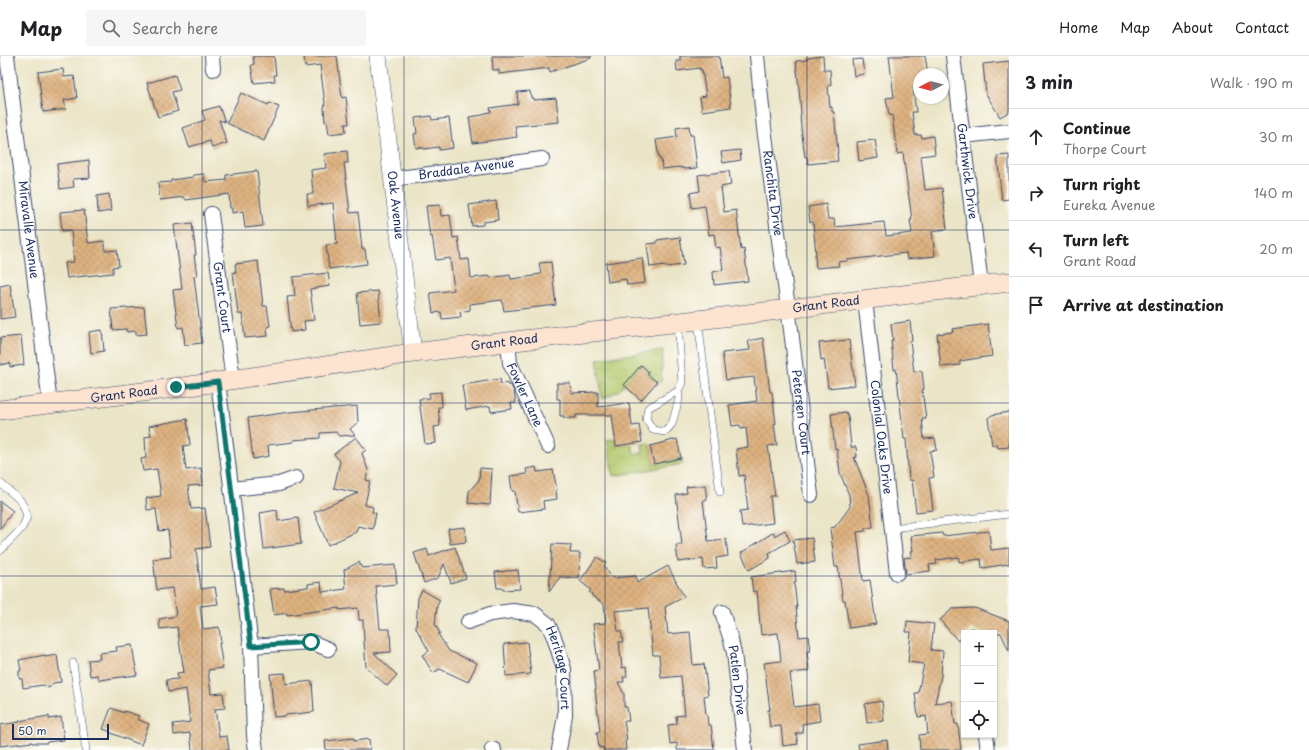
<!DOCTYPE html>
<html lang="en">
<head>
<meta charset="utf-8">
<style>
	:root { --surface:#fff; --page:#f6f6f6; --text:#202124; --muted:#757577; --line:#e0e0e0 }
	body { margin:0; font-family:"Playpen Sans",sans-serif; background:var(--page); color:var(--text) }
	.controls { position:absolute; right:12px; bottom:12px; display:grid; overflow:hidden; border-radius:0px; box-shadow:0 1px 3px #0004 }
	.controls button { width:36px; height:36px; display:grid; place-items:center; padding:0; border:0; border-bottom:1px solid var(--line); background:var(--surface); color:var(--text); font:20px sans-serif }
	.compass { position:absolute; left:913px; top:12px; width:36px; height:36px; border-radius:50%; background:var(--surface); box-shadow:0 1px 3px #0004; rotate:263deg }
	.scale { position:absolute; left:12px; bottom:10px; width:97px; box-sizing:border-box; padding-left:4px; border:2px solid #1b2f5e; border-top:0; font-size:11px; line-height:14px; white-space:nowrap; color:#1b2f5e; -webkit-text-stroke:3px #fdfcf7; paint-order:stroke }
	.stop { position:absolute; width:12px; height:12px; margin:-9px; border:3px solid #0f766e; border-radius:50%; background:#fff }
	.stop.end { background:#0f766e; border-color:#fff; box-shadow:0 1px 4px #0008 }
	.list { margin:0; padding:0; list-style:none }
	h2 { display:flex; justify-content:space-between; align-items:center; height:52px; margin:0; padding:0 16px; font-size:17px }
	h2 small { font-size:13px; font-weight:400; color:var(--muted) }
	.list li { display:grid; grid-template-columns:26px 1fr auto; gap:12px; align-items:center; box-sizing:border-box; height:56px; padding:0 16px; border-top:1px solid var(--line) }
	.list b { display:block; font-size:15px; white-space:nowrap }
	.list p { margin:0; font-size:13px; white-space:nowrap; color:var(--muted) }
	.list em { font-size:13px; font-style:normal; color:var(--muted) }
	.icon { flex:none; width:22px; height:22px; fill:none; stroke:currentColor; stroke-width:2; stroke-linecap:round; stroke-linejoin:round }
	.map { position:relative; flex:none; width:1009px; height:694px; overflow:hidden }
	header { display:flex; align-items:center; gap:24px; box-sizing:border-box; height:56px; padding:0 20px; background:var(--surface); border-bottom:1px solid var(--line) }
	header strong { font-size:19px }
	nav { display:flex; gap:22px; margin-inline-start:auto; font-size:14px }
	.search { width:280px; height:36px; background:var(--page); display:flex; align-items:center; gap:10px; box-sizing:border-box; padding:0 14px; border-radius:0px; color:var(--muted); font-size:15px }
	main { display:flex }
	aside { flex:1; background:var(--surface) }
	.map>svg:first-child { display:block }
	.park { fill:url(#park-crowns); stroke:#687c66 }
	.building { fill:url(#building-cross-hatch) }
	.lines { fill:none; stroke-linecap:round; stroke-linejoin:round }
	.service-casing { stroke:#3a4a6e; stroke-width:8 }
	.minor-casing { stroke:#3a4a6e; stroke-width:16 }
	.tertiary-casing { stroke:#3a4a6e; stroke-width:18 }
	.secondary-casing { stroke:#3a4a6e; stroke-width:20 }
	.service { stroke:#fff; stroke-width:7 }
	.minor { stroke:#fff; stroke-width:14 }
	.tertiary { stroke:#fff; stroke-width:17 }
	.secondary { stroke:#fde4d1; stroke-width:19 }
	.route { stroke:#0f766e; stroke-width:5 }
	.grid { fill:none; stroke:#1b2f5e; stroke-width:1; stroke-opacity:0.55 }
	.labels { text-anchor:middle; stroke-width:3.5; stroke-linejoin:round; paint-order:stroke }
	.street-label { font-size:12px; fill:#1b2f5e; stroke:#fdfcf7 }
</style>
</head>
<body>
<header>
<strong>Map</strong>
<div class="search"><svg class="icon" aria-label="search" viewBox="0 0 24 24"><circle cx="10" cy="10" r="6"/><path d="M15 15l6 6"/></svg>Search here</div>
<nav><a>Home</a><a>Map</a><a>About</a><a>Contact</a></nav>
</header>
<main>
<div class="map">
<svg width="1009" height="694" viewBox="0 0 1009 694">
	<defs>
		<pattern id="park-crowns" width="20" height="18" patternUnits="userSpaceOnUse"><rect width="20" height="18" fill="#b5c96d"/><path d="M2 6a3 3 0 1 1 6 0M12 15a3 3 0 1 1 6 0" fill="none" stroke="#9bad61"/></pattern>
		<pattern id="building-cross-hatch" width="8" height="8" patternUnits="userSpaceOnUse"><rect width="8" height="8" fill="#deb280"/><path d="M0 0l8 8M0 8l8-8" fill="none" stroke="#be9971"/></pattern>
	</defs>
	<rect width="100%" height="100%" fill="#fdfcf7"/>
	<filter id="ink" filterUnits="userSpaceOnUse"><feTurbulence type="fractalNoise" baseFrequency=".025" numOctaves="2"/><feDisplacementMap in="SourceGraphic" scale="8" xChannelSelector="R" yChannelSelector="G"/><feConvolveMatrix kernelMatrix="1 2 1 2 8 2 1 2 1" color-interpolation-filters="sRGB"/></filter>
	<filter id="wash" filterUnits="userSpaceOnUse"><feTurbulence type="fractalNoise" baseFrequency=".012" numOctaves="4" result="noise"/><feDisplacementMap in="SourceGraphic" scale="16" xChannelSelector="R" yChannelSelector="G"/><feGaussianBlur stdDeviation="0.9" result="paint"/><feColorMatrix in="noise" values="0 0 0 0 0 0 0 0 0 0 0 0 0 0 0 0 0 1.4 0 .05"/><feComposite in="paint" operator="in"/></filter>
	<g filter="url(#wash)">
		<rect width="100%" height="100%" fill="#ebe5c7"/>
		<path class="park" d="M663,294L661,326H657L647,318L649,316L641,309L620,334L602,343L597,303Z
			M615,383L616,390L632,388L634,398L643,397L642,388L649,387L654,408L661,407L660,404L669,405L681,402L683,408L613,420L607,384Z"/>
		<g id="blocks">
			<path class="building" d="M253,0H274L276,19H274L275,25L254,27L251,9L254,8Z
				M304,0H337L342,42L346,41L349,68H345L346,76L329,78L327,65L325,66L324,52L325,47L320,9L305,11Z
				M492,0H591V2L550,16L549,12L499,18V14H493Z
				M680,0H719L722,22L727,21L731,51L702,55L700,41L706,40L702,14H700V12L677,15L676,5H680Z
				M823,0L824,14H830L831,29L828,30L830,51H832V56H834L838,97H837L838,105L808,108L807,101H805L801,72L800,59H801L800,43L796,5L807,4V2Z
				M889,0H925L928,18H919V31L913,32L916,56H912L915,79H921L922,82L933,80L935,98L921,100L925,134L942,132L947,173L932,175L935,200L907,203L906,197L847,204V205L838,206L839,210L816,212L815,199H816L813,166H810L808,151L826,148L828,163H834L835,171L884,166L886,180L912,177L910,164H912L903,97L897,98L892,59H889L886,42L894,41Z
				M862,3L864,18L854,20L852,4Z
				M1009,5V56L1000,61L986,38L983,8Z
				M63,13L64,21L74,20L77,42L64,44L66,53L43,56L38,16Z
				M175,19L180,34L172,36L178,55L158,61L147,27Z
				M530,35L531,42H533V44L556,42L559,66L515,70L517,81L473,87L469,61L483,59L485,57L491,56L490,52L518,48L517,36Z
				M241,37L268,49L269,47L279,51L264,85L227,67Z
				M219,50L225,66L219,64L227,87L212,92L210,85L189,91L183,72L205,64L202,55Z
				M431,60L432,64L449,62L453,92L439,94V91L424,93V92H421V91L416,92L414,78L417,77L415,62Z
				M689,70L690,79H693L697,112L684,113V112H681L680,111L662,113L661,103H659L656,84L677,81L676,72Z
				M875,84L878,102L859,105L857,86Z
				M740,94L741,104L723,107L721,96Z
				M347,95L348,107H344L350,157L358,156L362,193H365L367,208L329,213L326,189L337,188L333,147L308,150L307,138H313L311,114L326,112L324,98Z
				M1009,99V143L1002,144L997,100Z
				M89,104L90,122L73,123L74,131L60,133L57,108Z
				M257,115L263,170L245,172L243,155L232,157V152H230L229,138L186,144L184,141L160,144L158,127L171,126V124L193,121V119L204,118L205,126L226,124V119Z
				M729,115L731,129L721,131L724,156L736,154L741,194L744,193L748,225L714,229L713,216L723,214L720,191L716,192L714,178L709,179L705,150L692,152L690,137L700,135L698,119Z
				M109,138L111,155L98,157L97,140Z
				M496,145L498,164L483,166V169L472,170L469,149Z
				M440,149L441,160L450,159L453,182L458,181L461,204L469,203L471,222L489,220L490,222L510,219L511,223L534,220V219L541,218L539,207L551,206L556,249L504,255L502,244L470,248V254L460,256L461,261L442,263L441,256L433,257L430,237L454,234L450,202L436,204L432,180L430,181L426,150Z
				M84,154L88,187L104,185L105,195L117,194L119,210L113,211V217L67,222L65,207L74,206L71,174L62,175L60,156Z
				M192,167L196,199H194L197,219L194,220L202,287L185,289L183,271L178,272L173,234L182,233L174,169Z
				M680,181L684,209L665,211V209L650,211L647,188L657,187V184Z
				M642,202L645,227L627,229L626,223L608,226L606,207Z
				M258,205L263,250H267L270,270L267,271L268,280L245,282L242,258H238L233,216H236L235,208Z
				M328,217L330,230L310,233L314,264L304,265L305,274L291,276L287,241L295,240L293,221Z
				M10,228L15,261L0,263V230Z
				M378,235L381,266L360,268L357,237Z
				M144,251L147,278L136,279V275L127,276L126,273L113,274L111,253Z
				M910,265L912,285H910L914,316L922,315L924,333L922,334L926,362H922L924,383L935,382L937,394L930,395L934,421L929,422L933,454L916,456L912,424H909L906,383H904L896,313L894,314L891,285H893L891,268Z
				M988,268L992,300L960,305V309L941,311L937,278L953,276L952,273Z
				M102,274L104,295L91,297L89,276Z
				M21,280L24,309L10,311V307L0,309V282Z
				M763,282L770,336H772L776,368H774L777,389L768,390L775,440H770L773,467L742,471L740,455L748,454L744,419L739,420L736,393L748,391L746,372L741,373L740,369L732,370L729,349L757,345L754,321L726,324L722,297L750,294L748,285Z
				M849,284L855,329L828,332L824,303L821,304L819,287Z
				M641,309L649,316L647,318L657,326L641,344L624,329Z
				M500,323L501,328L508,327V329H511L514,336L516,347H511L512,353L491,356L490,350L466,354L462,329Z
				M557,327H570L571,337L598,336V351L629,347L632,370L639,369L642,386L616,390L612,359H576V362H564V360H560V343H557Z
				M441,336L442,351H438L440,370L434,371L436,387L425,388L419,343L430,342L429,337Z
				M357,350L358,366L350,373L355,379L339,380L336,376L320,377V382L293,384L294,386L268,389L269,400L253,403L248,362L290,356Z
				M846,356L848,360L851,391H856L857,401H854L869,439L873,471L865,472V475L857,476L863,525L870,524L876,568L849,572L845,544H843L838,511H835L830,472L835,471L850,451L849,439L840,417L837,393H835L831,358Z
				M1009,356V391L998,392L997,389H992L988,362L992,359Z
				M187,363L190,389L183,390L186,414L201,412L203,429L188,430L191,453L205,452L210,491L196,493L201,533L215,531L218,548L200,550L203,573L219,571L221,587H219L223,612L208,614L211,638L223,637L225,652L215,653L219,681L227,680L229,694H192L190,677L174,679L173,668L190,666L186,633L168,636L166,624L178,623L177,617L184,616L177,571L160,573L159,563L176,560L172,532L157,534L153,503L171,501L168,474L159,475L156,453L147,454L146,442L161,440L157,413L143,415L141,403L146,402L145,381L151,380L149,370Z
				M356,381L366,394L362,397L368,414L366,424L370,425L365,449L373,451L372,456L376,457L373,473L358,470L356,476L328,489L314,456L358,437L334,432L340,405L334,398Z
				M677,383L681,402L654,408L650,390Z
				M536,411L537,416L553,414L557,434H556L557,443L543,445L544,453L518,456L515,435H512L510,420L527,418L526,413Z
				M480,412L492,413L490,449L468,447L469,435L479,424Z
				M705,429L707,444H703L708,485L726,483L728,500L716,502L717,512L704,513L703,503L678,506L676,489H682L676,439L687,437L686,431Z
				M0,445L13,455L0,473Z
				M277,454L278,465L298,462L301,488L264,493L260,457Z
				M465,471L466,486L450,488L448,473Z
				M785,474L790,485L769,497L770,502L749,514L741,497L774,476V480Z
				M989,475L991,494L1009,492V508L982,512L981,503L959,506V501L936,504L937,508L929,509L930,515L906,518L904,502L912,501L911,495H913L911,480L942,477L943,480Z
				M812,482L815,506L797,508L793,484Z
				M552,488L571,489L570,497H580L579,522L560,521L549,536Z
				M455,491L466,522L451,527L444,508L438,522L424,527L414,497L427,493L429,500Z
				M597,501L606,507L604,510L612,522L636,520L637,527L668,510L684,541L665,551L668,578L690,576L693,609L704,608L708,639L704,640L706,659H707L708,669H711L714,694H677V687L670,688L668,669L677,668L676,660L685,659L681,620L661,622L659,599H653L648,552L615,555L618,575H621L623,586H619L622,612L626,611L627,621H623L624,626H618L624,638V651H627L629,665H624L627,684L625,685L626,694H603V691L599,692L597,676H600L595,633H596L594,615L599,614L593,568L606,567L604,548L592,540V538L589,536L591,534L580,525Z
				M359,506L362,512L395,509L397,528L376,530L380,573H390L391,596L374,597L397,619L387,630L366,611L364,586L363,564H359L358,552L339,554V552L287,559V557L274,559L270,533L284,532V534L308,531V528L321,526L322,536L346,533L344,514Z
				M518,514L520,533L503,534L502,532H497L495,516Z
				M795,515L796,527H794L797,551H796L799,581L808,580L810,595H807L809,615L790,617L794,651L818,648L820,665L802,668L803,677H796L798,688L783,690L781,670L770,671L768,654H770L764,607L781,605L778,577L761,579L757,535L753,536L751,521Z
				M422,534L440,544L437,550L435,568L440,577L438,578L449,595L477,607L468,626L440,613L433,617L422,599L429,595L416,572L418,542Z
				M975,552L1009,565V595L1001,577H984L972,572L967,577H964V579L958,585L940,564L952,553Z
				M907,565L934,568L931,594L943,595L941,620L935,647L952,645L955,668H958L961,694H920L919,679L928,678L926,660L918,661L915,637H918L924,608L908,606L911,576H906Z
				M527,586L531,618L506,620L504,588Z
				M132,589L137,619L99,624L98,619L90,620L88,604L100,603L99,597L117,595L116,591Z
				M45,599V601L57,599L61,626L53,627L49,632L43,629L23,632L22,623L19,622V615L21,614L19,604Z
				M285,617L286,628L312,625L314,656L285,659V660L274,661L270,618Z
				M882,645L884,665L867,667L865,648Z
				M111,652L124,657V655L139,660L137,663L149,668L141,689L111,677V676L103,673Z
				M49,660V663L61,661L64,684L47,686V687H32V686L0,690V669L20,666L19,665Z
				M354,682V685L369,683L370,694H326L325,685Z
				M887,684L888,694H859L858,688Z"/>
		</g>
	</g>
	<g filter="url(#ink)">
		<use href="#blocks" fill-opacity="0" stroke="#3a4a6e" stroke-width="1"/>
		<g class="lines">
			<g class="service-casing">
				<path id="service" d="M698,265L720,436
					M678,266L682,327L678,335L679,343L672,368L665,376L653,374L646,363L648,352L678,335
					M0,427L20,444L25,453L27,461L22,472L0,495
					M892,472L1009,458
					M73,607L86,694"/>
			</g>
			<g class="minor-casing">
				<g id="minor">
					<path id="s1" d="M7,0L50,348"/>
					<path d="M212,0L213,13"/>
					<path id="s2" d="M757,0L764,72L791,274L811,439"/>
					<path id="s3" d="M953,0L981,229"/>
					<path d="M963,80L1009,75"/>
					<path id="s4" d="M392,123L542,103"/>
					<path id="s5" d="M211,158L233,324"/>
					<path id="s6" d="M865,244L897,517"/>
					<path id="s7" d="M508,286L510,307L548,390"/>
					<path d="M218,326L251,590L254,680L256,694"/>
					<path d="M231,433L279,428L296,422"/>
					<path id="s8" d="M722,556L731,584L734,597L745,694"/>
					<path id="s9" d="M468,566L490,558L513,555L535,558L548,568L554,581L564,613L565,659L559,694"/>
					<path d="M251,590L311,586L328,593"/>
					<path d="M986,679L988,694"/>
					<path d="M492,693L494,694"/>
				</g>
			</g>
			<g class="tertiary-casing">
				<g id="tertiary">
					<path id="s10" d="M378,0L413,297"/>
				</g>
			</g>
			<g class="secondary-casing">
				<g id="secondary">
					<path id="s11" d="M0,354L190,330L413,297L549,281L698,264L1009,226"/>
				</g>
			</g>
			<use href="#service" class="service"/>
			<use href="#minor" class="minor"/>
			<use href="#tertiary" class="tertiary"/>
			<use href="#secondary" class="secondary"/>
		</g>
	</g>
	<g class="lines" filter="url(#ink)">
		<path class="route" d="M176,331L218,326L251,590L311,586"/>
	</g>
	<path class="grid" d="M202,0V694M404,0V694M605,0V694M807,0V694M0,174H1009M0,347H1009M0,520H1009"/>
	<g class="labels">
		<g class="street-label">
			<text dy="4" stroke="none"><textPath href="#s4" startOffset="75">Braddale Avenue</textPath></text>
			<text dy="4" stroke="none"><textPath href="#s3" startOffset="116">Garthwick Drive</textPath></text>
			<text dy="4" stroke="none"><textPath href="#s2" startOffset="138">Ranchita Drive</textPath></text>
			<text dy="4" stroke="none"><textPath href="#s10" startOffset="150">Oak Avenue</textPath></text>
			<text dy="4" stroke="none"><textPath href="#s1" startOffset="175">Miravalle Avenue</textPath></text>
			<text dy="4" stroke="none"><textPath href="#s5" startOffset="84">Grant Court</textPath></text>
			<text dy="4" stroke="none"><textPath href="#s11" startOffset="833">Grant Road</textPath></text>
			<text dy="4" stroke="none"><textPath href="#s11" startOffset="509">Grant Road</textPath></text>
			<text dy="4" stroke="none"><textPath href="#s11" startOffset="125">Grant Road</textPath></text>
			<text dy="4" stroke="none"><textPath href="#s7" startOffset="56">Fowler Lane</textPath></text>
			<text dy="4" stroke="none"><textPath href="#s2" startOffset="359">Petersen Court</textPath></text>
			<text dy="4" stroke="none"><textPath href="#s6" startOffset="138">Colonial Oaks Drive</textPath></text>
			<text dy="4" stroke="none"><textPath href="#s9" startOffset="131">Heritage Court</textPath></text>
			<text dy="4" stroke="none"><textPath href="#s8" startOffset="70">Patlen Drive</textPath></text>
		</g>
	</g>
</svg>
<div class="controls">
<button>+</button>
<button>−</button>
<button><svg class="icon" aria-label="locate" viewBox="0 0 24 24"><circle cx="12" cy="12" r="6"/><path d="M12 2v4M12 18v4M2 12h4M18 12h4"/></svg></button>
</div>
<svg class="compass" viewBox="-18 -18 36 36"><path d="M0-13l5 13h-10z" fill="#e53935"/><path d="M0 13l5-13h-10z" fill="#757577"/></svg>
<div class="scale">50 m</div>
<div class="stop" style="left:311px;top:586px"></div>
<div class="stop end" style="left:176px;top:331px"></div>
</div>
<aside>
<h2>3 min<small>Walk · 190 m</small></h2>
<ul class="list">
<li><svg class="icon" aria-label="ahead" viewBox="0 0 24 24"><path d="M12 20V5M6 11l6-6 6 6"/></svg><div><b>Continue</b><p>Thorpe Court</p></div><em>30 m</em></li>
<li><svg class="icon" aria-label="right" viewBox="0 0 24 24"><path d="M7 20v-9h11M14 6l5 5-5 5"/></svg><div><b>Turn right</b><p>Eureka Avenue</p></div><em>140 m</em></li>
<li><svg class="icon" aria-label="left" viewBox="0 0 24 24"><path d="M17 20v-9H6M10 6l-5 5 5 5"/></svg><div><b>Turn left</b><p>Grant Road</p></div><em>20 m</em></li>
<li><svg class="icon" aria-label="arrive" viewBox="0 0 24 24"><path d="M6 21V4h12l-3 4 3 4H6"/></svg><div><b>Arrive at destination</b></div></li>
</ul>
</aside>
</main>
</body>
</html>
